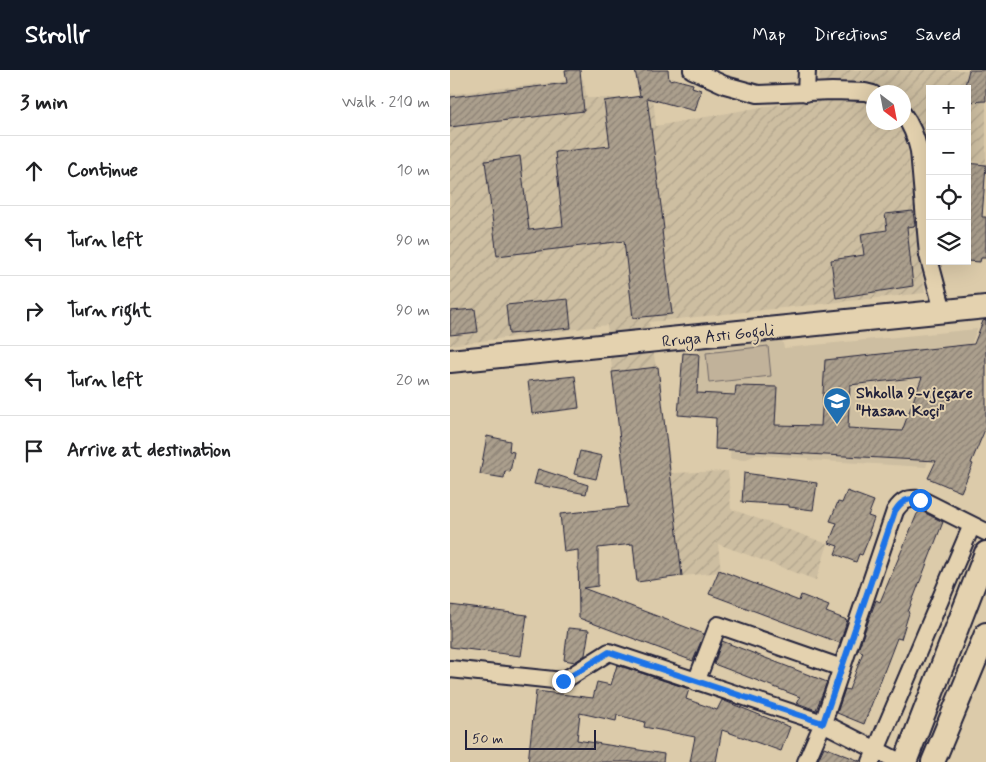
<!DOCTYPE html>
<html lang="en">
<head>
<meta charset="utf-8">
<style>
	:root { --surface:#fff; --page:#f2f2f2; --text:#202124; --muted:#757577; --line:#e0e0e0; --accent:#111827 }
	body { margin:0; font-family:Mynerve,sans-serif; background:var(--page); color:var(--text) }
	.controls { position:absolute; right:15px; top:15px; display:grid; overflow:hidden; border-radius:0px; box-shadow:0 5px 20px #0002 }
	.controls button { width:45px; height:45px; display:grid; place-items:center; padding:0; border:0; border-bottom:1px solid var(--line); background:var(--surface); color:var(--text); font:25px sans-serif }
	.compass { position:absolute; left:416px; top:15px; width:45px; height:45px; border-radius:50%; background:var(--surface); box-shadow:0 5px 20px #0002; rotate:148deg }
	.scale { position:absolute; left:15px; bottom:12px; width:131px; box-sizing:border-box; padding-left:5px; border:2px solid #22223b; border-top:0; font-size:14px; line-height:18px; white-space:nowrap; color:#22223b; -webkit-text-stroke:4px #e4d2af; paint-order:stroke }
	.stop { position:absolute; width:15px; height:15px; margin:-11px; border:4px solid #1a73e8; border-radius:50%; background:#fff }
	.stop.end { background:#1a73e8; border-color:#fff; box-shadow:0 1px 5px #0008 }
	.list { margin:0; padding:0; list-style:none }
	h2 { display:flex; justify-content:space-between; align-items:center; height:65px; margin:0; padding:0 20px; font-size:21px }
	h2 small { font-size:16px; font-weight:400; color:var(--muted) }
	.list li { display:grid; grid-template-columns:32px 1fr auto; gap:15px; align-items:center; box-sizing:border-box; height:70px; padding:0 20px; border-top:1px solid var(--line) }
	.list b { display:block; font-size:19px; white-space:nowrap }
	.list em { font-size:16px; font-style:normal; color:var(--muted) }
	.icon { flex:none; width:28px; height:28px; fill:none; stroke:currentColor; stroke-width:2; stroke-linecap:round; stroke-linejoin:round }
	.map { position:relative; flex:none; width:536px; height:692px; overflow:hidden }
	header { display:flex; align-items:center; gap:30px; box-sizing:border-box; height:70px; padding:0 25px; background:var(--accent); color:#fff }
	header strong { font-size:24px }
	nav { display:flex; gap:28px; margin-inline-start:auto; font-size:18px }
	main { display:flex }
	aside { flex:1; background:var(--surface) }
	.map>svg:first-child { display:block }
	.built { fill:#cdbea1 }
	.industrial { fill:url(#industrial-furrows); fill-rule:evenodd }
	.green { fill:#c1b29a; stroke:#726a6a }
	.building { fill:url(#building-hatch); stroke:#22223b; fill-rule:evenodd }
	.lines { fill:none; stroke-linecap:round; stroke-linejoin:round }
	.street-casing { stroke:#22223b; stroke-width:20 }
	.secondary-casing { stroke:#22223b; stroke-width:26 }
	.street { stroke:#e4d2af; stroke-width:16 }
	.secondary { stroke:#e4d2af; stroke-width:22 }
	.route { stroke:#1a73e8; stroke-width:6 }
	.labels { text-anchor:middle; stroke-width:4; stroke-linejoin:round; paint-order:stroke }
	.street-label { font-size:16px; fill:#22223b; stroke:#e4d2af }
	.poi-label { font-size:16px; font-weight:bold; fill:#22223b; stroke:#e4d2af; text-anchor:start }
</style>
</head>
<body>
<header>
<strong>Strollr</strong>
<nav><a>Map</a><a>Directions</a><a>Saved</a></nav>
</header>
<main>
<aside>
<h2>3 min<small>Walk · 210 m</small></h2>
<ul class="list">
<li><svg class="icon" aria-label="ahead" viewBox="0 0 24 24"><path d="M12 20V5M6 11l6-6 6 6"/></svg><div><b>Continue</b></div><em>10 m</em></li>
<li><svg class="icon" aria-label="left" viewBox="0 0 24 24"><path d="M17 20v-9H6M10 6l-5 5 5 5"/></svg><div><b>Turn left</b></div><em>90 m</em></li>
<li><svg class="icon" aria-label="right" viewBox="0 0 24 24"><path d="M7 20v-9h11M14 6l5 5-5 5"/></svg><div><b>Turn right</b></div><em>90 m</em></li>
<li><svg class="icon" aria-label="left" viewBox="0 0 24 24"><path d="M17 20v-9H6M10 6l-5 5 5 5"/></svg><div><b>Turn left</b></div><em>20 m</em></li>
<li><svg class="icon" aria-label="arrive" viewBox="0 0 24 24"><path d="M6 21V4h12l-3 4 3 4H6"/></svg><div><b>Arrive at destination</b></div></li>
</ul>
</aside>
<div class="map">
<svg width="536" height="692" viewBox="0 0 536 692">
	<defs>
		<pattern id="industrial-furrows" width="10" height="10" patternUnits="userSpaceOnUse" patternTransform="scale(1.25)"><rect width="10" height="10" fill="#cdbea1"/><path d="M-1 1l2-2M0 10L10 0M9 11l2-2" fill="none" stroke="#b0a38c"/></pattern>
		<pattern id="building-hatch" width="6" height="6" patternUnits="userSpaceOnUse" patternTransform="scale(1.25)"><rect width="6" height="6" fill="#ab9f8d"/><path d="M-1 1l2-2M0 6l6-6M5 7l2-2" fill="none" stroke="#8b8174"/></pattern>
	</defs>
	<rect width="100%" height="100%" fill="#dccbaa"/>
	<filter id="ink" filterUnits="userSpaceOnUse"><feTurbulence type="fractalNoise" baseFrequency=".02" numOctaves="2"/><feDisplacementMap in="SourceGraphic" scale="10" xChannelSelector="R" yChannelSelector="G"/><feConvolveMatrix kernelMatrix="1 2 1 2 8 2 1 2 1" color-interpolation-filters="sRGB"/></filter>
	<g filter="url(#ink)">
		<path class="built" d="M527,259L476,397L358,390V388L306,385L294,390L280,389L284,325L247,323L250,279L332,270L334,278Z"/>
		<path class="industrial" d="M370,0H536V94L517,90V19H480V81L457,76L475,223L199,252L222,403L278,401L281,439L378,474L366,510L268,474L271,502L186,511L157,255L0,275V24L133,9L137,28H203L206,56L317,36L368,30ZM423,22H453V52H423Z"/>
		<path class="green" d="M318,276L321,306L259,313L256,283Z"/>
		<path class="building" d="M115,0H130L134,41L0,57V27L117,13Z
			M185,0H218L219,10L224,9L243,14L242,17L251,20L245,41L197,28L214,159L212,160L222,244L183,248L174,171L47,186L35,91L70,86L79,160L113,156L105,82L160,76L154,31L192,26H190Z
			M519,0H536V31L517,32V19H514Z
			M517,93L536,95L532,147H536V188H531L530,192L517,191Z
			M463,141L465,156L457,157L463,216L386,228L381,190L414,185L411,164L437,160L435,144Z
			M118,229L121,258L59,264L56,235Z
			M25,239L28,262L0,265V241Z
			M536,250V357L521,393L523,394L511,422L478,408L486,391L265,379L266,348L228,345L233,283L249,284L247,323L285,325L286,316L327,317L325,355L371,356L375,290L524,274L533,251ZM472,307L452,361L398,358L400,315Z
			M208,297L232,506L187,512L183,474L148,478V516L133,518L254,564L243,591L129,548L128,480L114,482L110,444L178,437L162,302Z
			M125,306L129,338L82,344L78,311Z
			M37,366L60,371L59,381L64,382L60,402L55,401L54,408L30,404Z
			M130,381L152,386L146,409L124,404Z
			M88,399L138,415L136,424L84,414Z
			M294,403L367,413L363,440L339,437V435L292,432Z
			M397,421L424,431L418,446L424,448L419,462L421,463L412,485L409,484L406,492L385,484L388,476L379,473L387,453L380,451L388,432L392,433Z
			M471,441L493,452L458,542L459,543L451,569L447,568L414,654L387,643L395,619L399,620L413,582L408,580L426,530L430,532L467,444Z
			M269,500L349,531L351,525L379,536L376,542L397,550L390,573L259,524Z
			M0,535L77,545L71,586L0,577Z
			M118,558L139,560L135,585L125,592L114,590Z
			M272,571L377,612L366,640L347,633L350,627L264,594Z
			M167,595L239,619L236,629L267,640L272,630L340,657L331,681L272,660L266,692H240L245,667L194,657L195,652L167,645L166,651L130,643L127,670L214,684L213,692H78L86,621L143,628L147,612L161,615Z
			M374,677L410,691V692H367Z"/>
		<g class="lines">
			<g class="street-casing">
				<path id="street" d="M242,0L275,15L308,24L382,21L415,22L423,24
					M356,23L357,0
					M453,44C462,56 466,67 469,81L478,185L493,241
					M0,599L113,611L159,582L373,653L450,692
					M246,612L268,555L392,598
					M356,692L373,653L445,441C452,430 458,428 470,429L536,462
					M421,692L522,455"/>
			</g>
			<g class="secondary-casing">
				<path id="secondary" d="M0,291L536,237
					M455,692L536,483
					M483,692L536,564"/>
			</g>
			<use href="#street" class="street"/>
			<use href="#secondary" class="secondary"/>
		</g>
	</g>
	<g class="lines" filter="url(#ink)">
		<path class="route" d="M113,611L159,582L373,653L445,441C452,430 458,428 470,430"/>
	</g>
	<defs>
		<g id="school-pin" transform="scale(1.4375)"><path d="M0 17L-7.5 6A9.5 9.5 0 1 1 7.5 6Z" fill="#1f6fb2" stroke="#e4d2af"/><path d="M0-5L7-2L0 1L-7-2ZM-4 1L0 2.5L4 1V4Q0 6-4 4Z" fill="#fff"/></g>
	</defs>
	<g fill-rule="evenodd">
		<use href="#school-pin" x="387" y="331"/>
	</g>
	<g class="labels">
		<g class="street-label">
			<text transform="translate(268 265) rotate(-6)" y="6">Rruga Asti Gogoli</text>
		</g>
		<g class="poi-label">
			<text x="406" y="328">Shkolla 9-vjeçare<tspan x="406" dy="18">"Hasan Koçi"</tspan></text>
		</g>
	</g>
</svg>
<div class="controls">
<button>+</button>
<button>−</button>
<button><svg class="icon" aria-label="locate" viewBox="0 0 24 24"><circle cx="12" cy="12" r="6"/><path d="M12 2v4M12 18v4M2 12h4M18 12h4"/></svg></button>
<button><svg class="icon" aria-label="layers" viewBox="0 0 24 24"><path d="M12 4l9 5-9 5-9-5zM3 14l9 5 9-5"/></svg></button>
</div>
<svg class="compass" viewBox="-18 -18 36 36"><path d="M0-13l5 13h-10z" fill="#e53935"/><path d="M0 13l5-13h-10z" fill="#757577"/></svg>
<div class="scale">50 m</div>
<div class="stop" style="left:470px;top:430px"></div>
<div class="stop end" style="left:113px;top:611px"></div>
</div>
</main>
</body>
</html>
